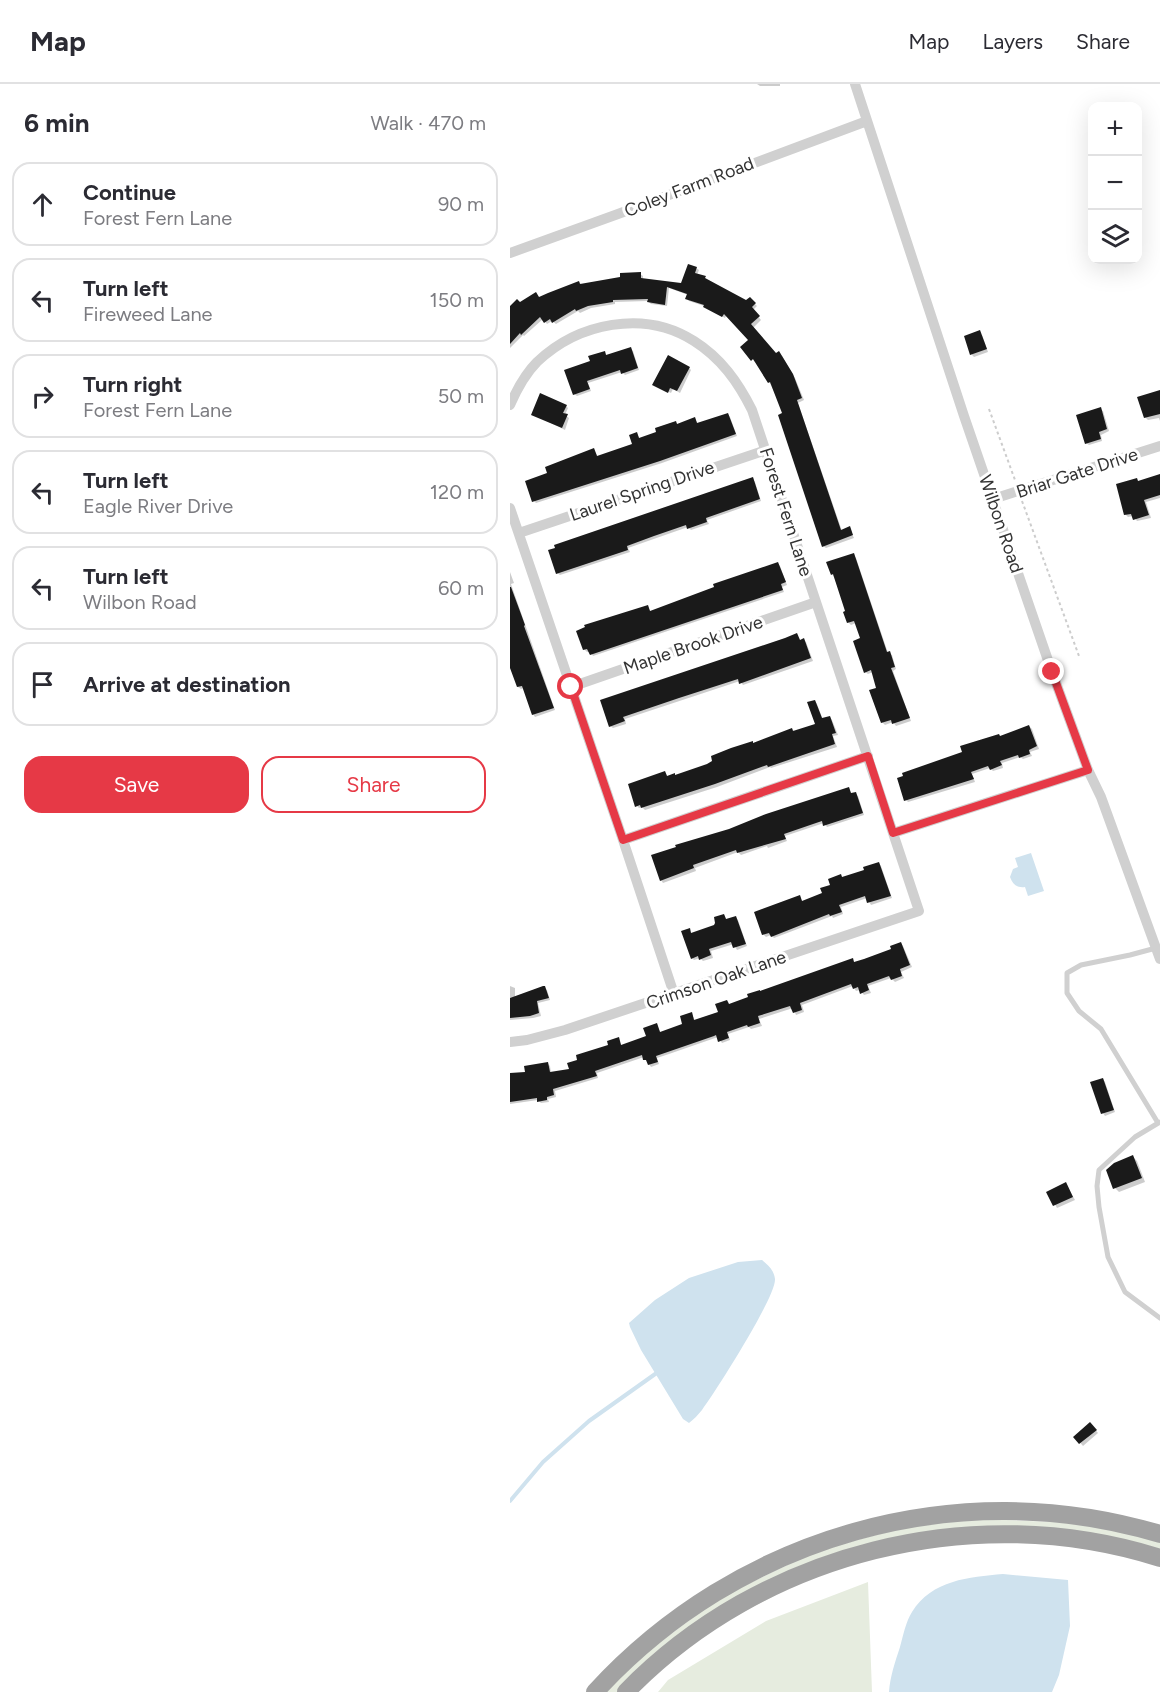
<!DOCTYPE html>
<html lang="en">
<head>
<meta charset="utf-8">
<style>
	:root { --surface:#fff; --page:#f7f7f7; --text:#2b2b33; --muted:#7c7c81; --line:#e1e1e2; --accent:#e63946 }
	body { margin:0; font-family:Figtree,sans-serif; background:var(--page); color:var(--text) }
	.controls { position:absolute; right:18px; top:18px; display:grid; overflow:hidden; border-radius:12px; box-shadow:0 6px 24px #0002 }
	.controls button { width:54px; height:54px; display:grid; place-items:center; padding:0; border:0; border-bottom:2px solid var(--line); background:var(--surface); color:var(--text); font:30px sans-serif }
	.stop { position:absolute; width:18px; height:18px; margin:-14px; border:4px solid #e63946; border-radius:50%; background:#fff }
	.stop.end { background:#e63946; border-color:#fff; box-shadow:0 2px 6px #0008 }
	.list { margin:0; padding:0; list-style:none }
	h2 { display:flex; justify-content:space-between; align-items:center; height:78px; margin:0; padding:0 24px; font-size:26px }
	h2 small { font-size:20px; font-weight:400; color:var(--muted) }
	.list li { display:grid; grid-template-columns:39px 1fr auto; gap:18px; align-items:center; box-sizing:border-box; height:84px; margin:0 12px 12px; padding:0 12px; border:2px solid var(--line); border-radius:18px }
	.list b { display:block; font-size:22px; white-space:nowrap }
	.list p { margin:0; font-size:20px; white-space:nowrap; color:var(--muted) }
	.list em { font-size:20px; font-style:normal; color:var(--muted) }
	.actions { display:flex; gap:12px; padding:18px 24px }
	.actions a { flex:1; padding:14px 0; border:2px solid var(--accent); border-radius:18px; text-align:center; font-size:21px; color:var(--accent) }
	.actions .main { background:var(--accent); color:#fff }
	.icon { flex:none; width:33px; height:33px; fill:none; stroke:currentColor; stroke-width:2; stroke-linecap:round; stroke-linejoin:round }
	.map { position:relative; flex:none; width:650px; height:1608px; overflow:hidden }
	header { display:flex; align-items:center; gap:36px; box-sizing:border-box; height:84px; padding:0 30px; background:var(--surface); border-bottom:2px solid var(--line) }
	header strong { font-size:28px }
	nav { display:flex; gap:33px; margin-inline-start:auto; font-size:21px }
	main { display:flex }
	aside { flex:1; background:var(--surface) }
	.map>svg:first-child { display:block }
	.green { fill:#e6ecdf }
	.water { fill:#cfe2ee }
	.shadow { fill:#0003 }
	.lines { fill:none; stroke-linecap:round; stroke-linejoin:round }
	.stream { stroke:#cfe2ee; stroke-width:4 }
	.building { fill:#1a1a1a }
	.path { stroke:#cdcdcd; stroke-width:2; stroke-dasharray:3 3; stroke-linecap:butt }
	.service { stroke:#d0d0d0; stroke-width:5 }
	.minor { stroke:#d0d0d0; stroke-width:10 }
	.trunk { stroke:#a2a2a2; stroke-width:18 }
	.route { stroke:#e63946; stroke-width:8 }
	.labels { text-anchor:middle; stroke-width:6; stroke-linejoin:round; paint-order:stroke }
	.street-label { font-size:18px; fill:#333; stroke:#fff }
</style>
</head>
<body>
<header>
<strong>Map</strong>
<nav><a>Map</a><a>Layers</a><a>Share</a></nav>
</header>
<main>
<aside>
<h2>6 min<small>Walk · 470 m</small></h2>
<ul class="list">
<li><svg class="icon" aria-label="ahead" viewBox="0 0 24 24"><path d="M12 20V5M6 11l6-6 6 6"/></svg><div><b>Continue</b><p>Forest Fern Lane</p></div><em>90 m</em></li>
<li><svg class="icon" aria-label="left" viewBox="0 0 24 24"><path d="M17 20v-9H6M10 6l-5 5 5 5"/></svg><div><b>Turn left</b><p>Fireweed Lane</p></div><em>150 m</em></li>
<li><svg class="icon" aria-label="right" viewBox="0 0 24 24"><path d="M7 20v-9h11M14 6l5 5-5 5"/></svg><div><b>Turn right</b><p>Forest Fern Lane</p></div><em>50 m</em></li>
<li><svg class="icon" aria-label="left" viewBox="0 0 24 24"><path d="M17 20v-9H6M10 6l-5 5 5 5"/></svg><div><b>Turn left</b><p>Eagle River Drive</p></div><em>120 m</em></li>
<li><svg class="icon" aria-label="left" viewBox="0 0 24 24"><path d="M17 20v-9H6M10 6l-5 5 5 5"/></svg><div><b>Turn left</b><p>Wilbon Road</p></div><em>60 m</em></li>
<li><svg class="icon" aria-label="arrive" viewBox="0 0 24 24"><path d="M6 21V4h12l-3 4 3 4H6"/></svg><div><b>Arrive at destination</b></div></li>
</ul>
<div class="actions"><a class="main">Save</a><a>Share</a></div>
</aside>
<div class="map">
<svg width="650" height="1608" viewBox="0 0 650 1608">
	<rect width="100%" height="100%" fill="#fff"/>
	<path class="green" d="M474,1435L567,1439L650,1457V1466L620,1458H365L134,1581L107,1608H95L134,1570L211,1513L306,1467L400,1442Z
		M358,1498L362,1608H148L158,1596L256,1537Z"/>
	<path class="water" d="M521,769L534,807L518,812L515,803C507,804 503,801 500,793L503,785L508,783L505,774Z
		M252,1176C258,1181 264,1186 265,1195C266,1213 206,1307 192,1326C188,1331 184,1335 179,1339L173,1335L131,1266L120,1243L119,1239L145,1216L179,1194L228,1178Z
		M493,1490L558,1496L560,1542L549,1591L542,1608H379C380,1593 385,1578 390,1563C393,1552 396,1537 402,1528C422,1496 459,1493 493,1490Z"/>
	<path class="shadow" d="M247,0H270V2H250Z
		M186,184L189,186L187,191L195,194L237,218L240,215L247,222L243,226L251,236L243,244L266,271L272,272L285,294L294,316L288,319L332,447L339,444L344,454L316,464L313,462L274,330L261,301L246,277L245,278L232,263L240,256L217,230L215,234L194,222L179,217L177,215L178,211L159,204L157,222L141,220L138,217L105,218V220L81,224L70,229L68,227L46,240L42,237L37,240L33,235L14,252L13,251L0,264V231L9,219L30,215L69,198L72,201L130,190L133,192V195L173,201Z
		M472,251L478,268L464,273L462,271L455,253Z
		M120,264L123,267L129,286L115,291L112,288L78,299L81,307L67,312L64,310L82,278L94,268L97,272Z
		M179,284L181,286L170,309L163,305L161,309L145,301Z
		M650,307V337L649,334L638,336L635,333L628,314Z
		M56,322L58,324L55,331L59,334L55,346L23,330Z
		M590,325L593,327L599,347L591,351L592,357L579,361L576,359Z
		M218,330L220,333L227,352L152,379L26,419L24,417L39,390L84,366L88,373L124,361L127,350L130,355L148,349L166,339L168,341L185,335L188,340Z
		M650,391V414L636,418L641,434L627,437L623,432L618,433L615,430L629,398Z
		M243,395L245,398L251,417L197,436L199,440L181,446L178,443L118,464L120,468L50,491L47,489Z
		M343,471L346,474L378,569L382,571L386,585L383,587L401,637L386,642L383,638L375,641L372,638L368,605L363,588L358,590L355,588L352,555L346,539L341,541L338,538L337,528L324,493L322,490Z
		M268,480L270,482L277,501L272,503L274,508L83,572L80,567L77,568L74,565L137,523L141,528Z
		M0,488L4,499L1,500L45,626L25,633L23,630L14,604L11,605L8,603L0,583Z
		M287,551L290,557L293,556L296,558L303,577L233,601L230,597L115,635L116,640L103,644L100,642L92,617Z
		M305,617L307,620L313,636L320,633L322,636L328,651L323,652L327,663L261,684L260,683L207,703L135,726L132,723L129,724L127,722L155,689L158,693L165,692L197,681L244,660L282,645L285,648L307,641Z
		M519,642L522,645L529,665L520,668L522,672L513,675L510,673L492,679L493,684L483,687L480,684L462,690L465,698L398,718L396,716L454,669Z
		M338,705L342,711L345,710L348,712L354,731L317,743L314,739L275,752L277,757L258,764L257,762L231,771L228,768L185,784L186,787L153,799L151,796Z
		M369,779L371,782L382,814L361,821L357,814L331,823L333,830L323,834L322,832L264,854L261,851L256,853L253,850L289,813L293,818L314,810L331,792L333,794L356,787Z
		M214,831L217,837L226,834L228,836L237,862L227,866L224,860L201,867L203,874L193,877L190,874L184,876L182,874L179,846L182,850L205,842Z
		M391,859L393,862L402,883L391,888L394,894L385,898L381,894L358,902L361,909L354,911L350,906L346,907L343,902L292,921L294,928L286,931L283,924L249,935L252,942L241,945L239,943L218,950L220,956L212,959L208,953L159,970L147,974L149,980L141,983L134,973L87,989L88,994L45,1007L46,1013L38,1015L39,1018L31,1019L28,1016L0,1020V991L17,989L38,980L40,982L41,989L61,986L108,955L112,962L138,953L146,941L151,949L174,941L182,930L185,937L210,929L220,921L342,876L345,879L383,865Z
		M0,902L5,904V913L34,904L37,906L40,916L28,919L31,932L23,934L0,936Z
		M593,995L595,998L605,1028L595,1032L593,1029Z
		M623,1073L627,1077L635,1098L609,1108L605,1104L598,1087Z
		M556,1100L565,1116L547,1124L538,1108Z
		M580,1340L588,1349L573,1362L565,1353Z"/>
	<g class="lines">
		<path class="stream" d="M0,1417L33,1378L79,1337L148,1288"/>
	</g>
	<path class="building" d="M178,180L187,183L185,189L196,192L195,194L236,216L240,213L246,219L242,223L250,232L241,240L266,269L269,267L283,290L292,314L287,316L331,446L340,442L343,451L312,463L268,331L272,329L260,298L258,299L243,275L241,277L230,263L238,256L214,230L212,233L193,223L194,221L175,215L177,210L157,203L155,221L137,218L138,215L103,216V218L78,222L66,227L65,225L42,239L40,235L34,239L30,233L11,251L10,249L0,260V222L7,215L10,218L26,208L29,213L38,209L69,197L70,200L110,193V189L131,188V194L171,199Z
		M470,246L477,265L460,271L454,252Z
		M121,263L128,284L111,290L110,286L77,297L80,305L63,311L54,286L80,277L78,272L95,267L96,271Z
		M158,271L180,283L167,307L160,304L158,309L142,301Z
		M650,306V330L634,334L627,313Z
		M30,309L57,321L53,329L58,330L52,344L21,331Z
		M591,323L597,345L589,348L591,355L575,360L566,331Z
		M218,329L226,350L150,377L22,418L15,397L37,389L35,383L84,364L87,372L122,360L119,351L127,348L129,354L146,348L145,344L166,337L167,340L185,333L187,339Z
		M650,390V411L634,416L639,431L623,436L621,430L614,431L606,400L627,394L628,397Z
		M243,393L250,415L196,434L197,438L177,445L176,441L144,452L117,462L118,466L46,490L38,466L45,464L44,461Z
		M344,469L377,568L380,567L385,583L381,584L400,634L382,640L381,636L371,639L359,606L366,604L361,586L354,589L343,557L350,554L344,537L337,539L333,528L335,527L323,490L321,491L316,478Z
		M268,478L276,498L271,500L273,506L80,571L77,565L73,566L66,547L75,543L74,541L138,521L140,527L204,503L203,500Z
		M0,503H1L11,530L15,541L14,542L44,624L22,631L12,602L7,603L0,584Z
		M287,549L290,556L294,554L301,574L229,600L228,595L169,614L113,633L115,637L99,643L90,616L275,554Z
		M305,616L312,634L320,632L326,649L322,650L325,660L258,683L257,681L205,700L131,724L130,721L125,723L118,700L155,687L157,692L165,689V691L197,680L202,677L201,672L221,664L243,657V659L282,644L283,647L305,640L297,618Z
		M519,641L527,662L519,666L520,670L509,674L508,671L490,677L492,681L480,686L478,682L461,688L464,695L394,717L387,694L393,692L392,689L452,668L450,662L489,650L490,652Z
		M339,703L341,709L346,708L353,729L313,742L312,737L306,739L274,750L276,755L227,769L226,766L183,781L184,784L150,797L141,771L166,763L165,761L219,745L256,730Z
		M369,778L381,812L357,819L355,812L329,821L332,828L320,832L319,830L261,853L259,849L252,851L244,828L290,811L292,817L312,809L310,804L320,801L318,795L331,790L332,793L354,786L353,783Z
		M214,830L216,835L226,832L236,860L223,864L221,858L199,865L201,871L189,876L188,872L181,875L171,847L180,844L181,849L204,841L205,839L204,833Z
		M391,858L400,881L390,885L392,892L381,896L379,892L357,900L359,906L350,910L348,903L343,905L341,900L290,919L292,926L283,929L280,922L248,932L250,939L238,943L237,941L217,948L219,954L208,958L206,951L204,952L146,972L148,978L138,981L136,976H133L132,971L85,987L87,992L43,1005L44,1011L37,1013V1016L27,1018V1014L0,1018V989L15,988L14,982L38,978L40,988L59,985L57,979L67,976L66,971L98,961L97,957L109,953L111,961L136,952L133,944L147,939L150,948L172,940L170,932L182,928L184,936L208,928L205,920L217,916L219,920L238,913L237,910L250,906V907L343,874L344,878L354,875L381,865L380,862Z
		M33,902H35L39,914L27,917L29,929L20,932L0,934V914Z
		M593,994L604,1026L591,1030L580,998Z
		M623,1071L632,1094L603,1105L596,1086L604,1079Z
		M556,1098L563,1113L543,1122L536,1108Z
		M580,1338L587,1346L569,1360L563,1353Z"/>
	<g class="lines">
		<path class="path" d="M479,325L505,396
			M512,417L569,572"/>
		<path class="service" d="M646,864L620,871L571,881L557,889V909L569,927L591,945L648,1039
			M650,1038L625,1053L589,1086L587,1102L589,1123L598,1173L615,1208L650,1234"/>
		<path class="minor" d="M345,0L454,332L542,588L578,686L591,713L650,875
			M0,169L108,130L357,37
			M0,321C7,305 15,290 27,278C68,239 134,225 184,257C211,274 228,298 242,326L409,827L55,946L17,956L0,958
			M483,415L650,362
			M0,424L113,756L164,910
			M9,449L256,366
			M61,603L306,518
			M383,749L578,686
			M113,756L358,672"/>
		<path class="trunk" d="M85,1608C228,1452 447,1389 650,1450
			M116,1608C252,1468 464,1415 650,1474"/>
	</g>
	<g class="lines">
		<path class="route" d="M61,603L113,756L358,672L383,749L578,686L542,588"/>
	</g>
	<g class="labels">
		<g class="street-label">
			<text transform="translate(179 103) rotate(-21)" y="6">Coley Farm Road</text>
			<text transform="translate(567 389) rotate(-18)" y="6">Briar Gate Drive</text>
			<text transform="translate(132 407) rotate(-19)" y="6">Laurel Spring Drive</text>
			<text transform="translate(276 428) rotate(72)" y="6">Forest Fern Lane</text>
			<text transform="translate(491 440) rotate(71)" y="6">Wilbon Road</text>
			<text transform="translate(183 561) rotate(-19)" y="6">Maple Brook Drive</text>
			<text transform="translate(206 896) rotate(-19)" y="6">Crimson Oak Lane</text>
		</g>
	</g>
</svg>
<div class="controls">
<button>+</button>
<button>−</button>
<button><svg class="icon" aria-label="layers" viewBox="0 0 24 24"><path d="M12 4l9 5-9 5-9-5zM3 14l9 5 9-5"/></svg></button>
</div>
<div class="stop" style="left:61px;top:603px"></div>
<div class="stop end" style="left:542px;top:588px"></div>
</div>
</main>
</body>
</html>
